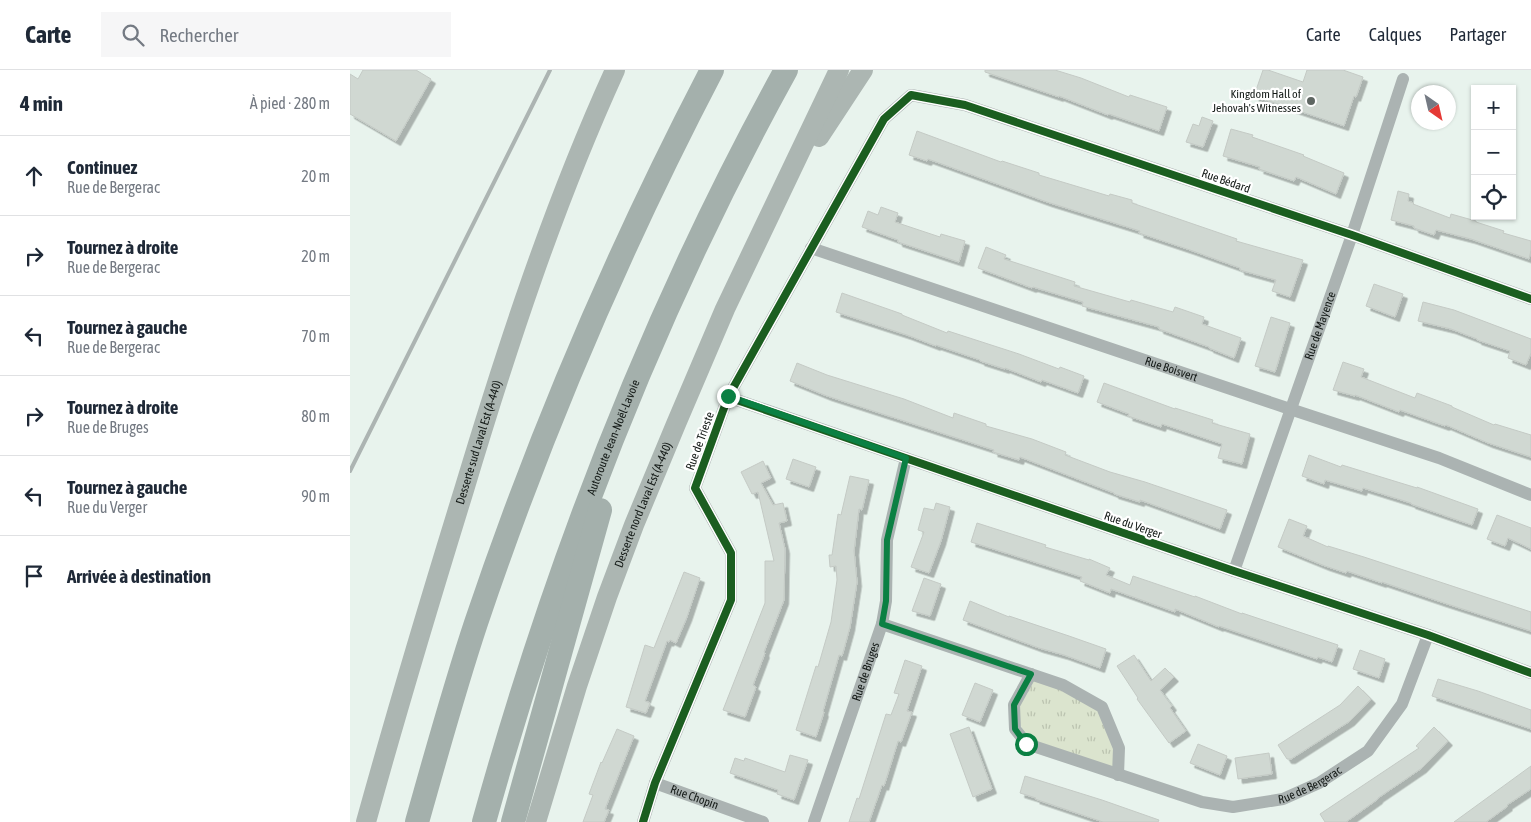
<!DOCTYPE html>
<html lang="fr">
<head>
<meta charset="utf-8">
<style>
	:root { --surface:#fff; --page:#f6f6f7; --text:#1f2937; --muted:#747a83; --line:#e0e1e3 }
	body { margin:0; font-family:"Asap Condensed",sans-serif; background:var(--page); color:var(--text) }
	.controls { position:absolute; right:15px; top:15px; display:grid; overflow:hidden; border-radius:0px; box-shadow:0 1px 4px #0004 }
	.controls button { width:45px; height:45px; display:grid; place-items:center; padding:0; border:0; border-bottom:1px solid var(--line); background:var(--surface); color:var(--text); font:25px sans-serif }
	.compass { position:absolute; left:1061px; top:15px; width:45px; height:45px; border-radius:50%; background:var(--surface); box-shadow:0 1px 4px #0004; rotate:146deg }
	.stop { position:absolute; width:15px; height:15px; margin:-11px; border:4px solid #0b8043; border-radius:50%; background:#fff }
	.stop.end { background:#0b8043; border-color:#fff; box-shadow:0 1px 5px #0008 }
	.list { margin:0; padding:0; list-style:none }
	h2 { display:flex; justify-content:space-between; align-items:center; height:65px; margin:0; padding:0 20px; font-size:21px }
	h2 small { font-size:16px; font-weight:400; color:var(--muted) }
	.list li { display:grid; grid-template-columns:32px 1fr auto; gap:15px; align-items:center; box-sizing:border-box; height:80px; padding:0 20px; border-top:1px solid var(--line) }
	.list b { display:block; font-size:19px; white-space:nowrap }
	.list p { margin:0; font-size:16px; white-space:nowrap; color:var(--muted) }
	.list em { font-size:16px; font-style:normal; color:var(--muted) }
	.icon { flex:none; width:28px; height:28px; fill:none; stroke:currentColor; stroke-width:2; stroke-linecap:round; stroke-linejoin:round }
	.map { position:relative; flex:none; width:1181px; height:752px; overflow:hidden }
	header { display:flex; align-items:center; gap:30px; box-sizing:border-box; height:70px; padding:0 25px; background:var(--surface); border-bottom:1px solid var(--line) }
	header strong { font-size:24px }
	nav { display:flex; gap:28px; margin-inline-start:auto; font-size:18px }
	.search { width:350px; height:45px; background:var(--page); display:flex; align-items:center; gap:12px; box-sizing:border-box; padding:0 18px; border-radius:0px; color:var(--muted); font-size:19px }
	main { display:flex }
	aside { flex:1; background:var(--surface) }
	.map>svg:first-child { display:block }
	.park { fill:url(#park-tufts) }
	.building { fill:#d0d8d2; stroke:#c4cac5; filter:url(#shadow) }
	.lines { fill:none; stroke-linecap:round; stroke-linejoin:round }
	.street { stroke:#abb3b2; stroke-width:12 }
	.primary { stroke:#acb6b2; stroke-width:20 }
	.highway { stroke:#a4b0ac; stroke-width:24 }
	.rail { stroke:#acb4b2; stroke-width:4 }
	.cycleway-casing { stroke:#fff; stroke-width:11 }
	.cycleway { stroke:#1b5e20; stroke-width:8 }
	.route { stroke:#0b8043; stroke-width:6 }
	.poi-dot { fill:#5e6662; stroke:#fff; stroke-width:2 }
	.labels { text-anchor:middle; stroke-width:4.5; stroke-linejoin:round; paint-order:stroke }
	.poi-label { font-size:12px; fill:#141a17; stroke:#fff; text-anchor:end }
	.street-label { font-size:12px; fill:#141a17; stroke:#fff }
</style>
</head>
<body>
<header>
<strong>Carte</strong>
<div class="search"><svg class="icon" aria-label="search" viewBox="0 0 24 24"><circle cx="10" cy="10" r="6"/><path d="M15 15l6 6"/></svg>Rechercher</div>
<nav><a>Carte</a><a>Calques</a><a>Partager</a></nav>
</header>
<main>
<aside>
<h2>4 min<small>À pied · 280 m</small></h2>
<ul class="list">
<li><svg class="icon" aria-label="ahead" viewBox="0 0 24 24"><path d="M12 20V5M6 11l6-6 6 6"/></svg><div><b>Continuez</b><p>Rue de Bergerac</p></div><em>20 m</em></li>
<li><svg class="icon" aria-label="right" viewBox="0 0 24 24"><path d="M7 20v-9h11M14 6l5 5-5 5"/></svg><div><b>Tournez à droite</b><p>Rue de Bergerac</p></div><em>20 m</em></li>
<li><svg class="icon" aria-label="left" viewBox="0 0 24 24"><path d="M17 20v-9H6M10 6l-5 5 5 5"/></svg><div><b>Tournez à gauche</b><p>Rue de Bergerac</p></div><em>70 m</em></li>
<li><svg class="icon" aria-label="right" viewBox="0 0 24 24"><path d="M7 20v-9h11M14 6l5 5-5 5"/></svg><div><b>Tournez à droite</b><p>Rue de Bruges</p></div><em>80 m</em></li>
<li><svg class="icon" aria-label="left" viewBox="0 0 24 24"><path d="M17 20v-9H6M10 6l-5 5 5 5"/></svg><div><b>Tournez à gauche</b><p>Rue du Verger</p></div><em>90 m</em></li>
<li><svg class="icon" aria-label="arrive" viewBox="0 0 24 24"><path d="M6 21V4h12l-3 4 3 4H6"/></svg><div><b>Arrivée à destination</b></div></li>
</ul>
</aside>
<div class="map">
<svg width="1181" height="752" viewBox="0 0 1181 752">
	<defs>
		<pattern id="park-tufts" width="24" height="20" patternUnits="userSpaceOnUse" patternTransform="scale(1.25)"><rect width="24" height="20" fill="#dbe4ce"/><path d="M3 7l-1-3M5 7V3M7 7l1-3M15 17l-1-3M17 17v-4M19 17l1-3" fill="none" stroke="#bbc3b0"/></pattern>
		<filter id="shadow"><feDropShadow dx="4.5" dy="4.5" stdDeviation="0" flood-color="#0004"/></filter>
	</defs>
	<rect width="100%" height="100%" fill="#e8f3ed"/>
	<path class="park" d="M681,604L752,637L769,678L768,705L677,674L664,635Z"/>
	<path class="building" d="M13,0H66L81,9L46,71L0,44V4L8,9Z
		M635,0H705L731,8L779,27L780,25L817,37L809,61L759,44L758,45L709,26V27L635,2Z
		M913,0H918L953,12L957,0H993L1013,7L1006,27L1004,26L994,56L904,26Z
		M852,47L863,51L853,77L836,72L843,54L849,56Z
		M881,59L903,65L902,67L954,85L953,86L994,103L986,124L946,107L944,111L909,99L910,97L873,86Z
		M567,61L651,92L652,91L689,103V105L759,126L760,124L782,130V133L887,169L886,171L953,190L940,227L922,221L926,210L890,200V198L840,180L789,163L790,161L697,132L578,89L577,91L559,85Z
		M1048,121L1059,124L1058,131L1064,133L1063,134L1100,148L1101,144L1126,151V152L1154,161L1153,163L1181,171V180L1179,189L1121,169L1086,160L1084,165L1064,158V156L1041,150Z
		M531,137L548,143L545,152L590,167L591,164L615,171L609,192L548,172V170L512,157L518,141L528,145Z
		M636,177L656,185L654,189L725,212L724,216L780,232L781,230L823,242L825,237L854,247L852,254L891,268L884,288L859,278V277L809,259V257L732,236L733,232L683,217L682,218L628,198Z
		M1024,214L1053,224L1045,247L1016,236Z
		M492,223L552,244V245L597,263L598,261L669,284L709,299L710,297L734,306L728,323L692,310L691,312L655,298V299L630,291V290L586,275V276L557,265L486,242Z
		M1073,232L1104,240L1181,269V283L1176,295L1158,288L1160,281L1127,270V269L1101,259L1068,251Z
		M921,247L940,253L925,302L905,296Z
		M993,292L1014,299L1011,307L1065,328L1067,323L1102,336V337L1144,355L1145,354L1181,365V387L1138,373L1096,355L1095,356L1050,340L1049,342L1005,325V326L983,320Z
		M447,293L477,305L554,329L603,348L604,343L636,354V356L682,369L716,382L715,385L760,402L795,412L877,440L870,459L790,430V432L764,424V423L670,387L669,390L643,382L644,380L477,326L440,311Z
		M754,313L825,339V338L863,350L862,353L900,364L892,394L868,388L872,374L812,354L811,357L778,346L779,344L747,332Z
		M959,385L991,397L992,395L1067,418V417L1128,439L1122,455L1061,434V433L1013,418L1012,421L975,410L974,414L952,406Z
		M443,389L466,397L459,417L436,409Z
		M413,391L421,408L411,413L423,435L433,433L437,451L429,453L435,479L434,530L414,582L415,583L403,615L406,617L395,647L373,640L415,533V491H424L408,422L402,424L391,402Z
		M500,406L519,410L512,440L509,439L504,481L507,512L500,557L492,586L489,585L473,641L474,642L466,667L446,660L466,596L468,597L481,552L487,510L486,496L480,497L479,485H482L488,444L491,445Z
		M586,433L600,437L591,471L579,503L561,497L574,462L568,460L574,438L584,440Z
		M1147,445L1181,458V479L1158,468L1155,476L1137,469Z
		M939,449L957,456L953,466L978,477V476L1014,487L1181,542V561L1091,532L1032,512V513L997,501L996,503L975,496L928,477Z
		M627,453L696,475L695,477L739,490V489L760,498L756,505L780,515L783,506L845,527V526L892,544V543L988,575L982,592L968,587L967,589L869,556V557L825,539V542L761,519L760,523L730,511L732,507L621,472Z
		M334,502L350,508L337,547L326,573L320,570L319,572L317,571L295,631L300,633L296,643L276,637L295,575L304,578Z
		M574,508L591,514L580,546L562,541Z
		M620,531L659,547V546L719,566L756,579L750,598L714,585L689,578L613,550Z
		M1010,580L1035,589L1029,608L1003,599Z
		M784,585L801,611L815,598L824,607L810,620L822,636L820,638L836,661L819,673L787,629L788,628L767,596Z
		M555,590L572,596L557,641L562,642L551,672L548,671L534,716L532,715L519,752H499L507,728L509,729L536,644L541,645L549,624L544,623Z
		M1088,609L1128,621L1181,640V659L1082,626Z
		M625,613L643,620L630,652L612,645Z
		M1008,616L1021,629L1000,651L941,689H937L928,675L990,635Z
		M619,657L642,719L623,727L600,664Z
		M1084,657L1098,671L1072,698L1028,728V729L996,752H975L970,744L1069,678L1066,676Z
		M267,659L284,666L255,739L259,740L254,752H233L243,725L239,724L251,692L252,693Z
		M848,674L877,686L870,705L840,693Z
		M919,683L922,704L888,709L885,688Z
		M440,685L458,690L444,730L427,724L428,720L380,703L385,688L394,691L395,688L435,702Z
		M1181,696V719L1157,735L1158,736L1136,752H1104Z
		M675,706L752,730L809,750L808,752H753L685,729L686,728L670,723Z"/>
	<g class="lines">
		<g class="street">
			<path id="s1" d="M461,178L940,339L1089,388L1181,425"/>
			<path d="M378,327L884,501L1078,565L1181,603"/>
			<path id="s2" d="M884,501L1002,165L1053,9"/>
			<path d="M532,554L713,615L752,637L769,678L768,705"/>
			<path id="s3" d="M681,604L664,635L665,659L677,674L852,732L883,737L933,729L969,713L1018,681L1052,634L1078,565"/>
			<path id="s4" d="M305,713L413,752"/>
			<path d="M293,752L305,713L381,530V483L345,418L378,327L534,49L561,25L615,35L1002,165L1181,229"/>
			<path id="s5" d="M464,752L532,554L536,531L537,470L556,388"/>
		</g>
		<g class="primary">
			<path d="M469,67L513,0"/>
			<path id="s6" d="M16,752C47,640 80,530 114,420C157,277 203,136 265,0"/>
			<path id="s7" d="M186,752L227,616L257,527L284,455L326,354L375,239L489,0"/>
		</g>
		<g class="highway">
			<path d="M67,752C86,685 104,619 126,553C190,363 269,178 362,0"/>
			<path id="s8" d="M134,752C206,492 305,237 436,0"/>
			<path d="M163,752L250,440"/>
		</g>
		<path class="rail" d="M0,401L200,0"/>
		<g class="cycleway-casing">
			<path id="cycleway" d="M378,327L884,501L1078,565L1181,603
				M293,752L305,713L381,530V483L345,418L378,327L534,49L561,25L615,35L1002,165L1181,229"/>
		</g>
		<use href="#cycleway" class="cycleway"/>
	</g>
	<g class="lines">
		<path class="route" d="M378,326L556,388L537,470L536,531L532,554L681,604L664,635L665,659L676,674"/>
	</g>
	<circle class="poi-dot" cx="961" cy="31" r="5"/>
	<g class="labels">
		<g class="poi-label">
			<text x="951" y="28">Kingdom Hall of<tspan x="951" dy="14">Jehovah's Witnesses</tspan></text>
		</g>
		<g class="street-label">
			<text transform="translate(876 111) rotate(19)" y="4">Rue Bédard</text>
			<text dy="4" stroke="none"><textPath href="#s2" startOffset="260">Rue de Mayence</textPath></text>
			<text dy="4" stroke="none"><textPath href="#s1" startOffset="380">Rue Boisvert</textPath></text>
			<text dy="4" stroke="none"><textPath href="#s8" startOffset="406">Autoroute Jean-Noël-Lavoie</textPath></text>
			<text transform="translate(350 371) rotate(-70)" y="4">Rue de Trieste</text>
			<text dy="4" stroke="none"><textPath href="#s6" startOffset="396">Desserte sud Laval Est (A-440)</textPath></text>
			<text dy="4" stroke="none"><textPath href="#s7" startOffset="335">Desserte nord Laval Est (A-440)</textPath></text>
			<text transform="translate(783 455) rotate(19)" y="4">Rue du Verger</text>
			<text dy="4" stroke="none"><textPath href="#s5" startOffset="159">Rue de Bruges</textPath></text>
			<text dy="4" stroke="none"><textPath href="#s3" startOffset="375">Rue de Bergerac</textPath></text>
			<text dy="4" stroke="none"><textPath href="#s4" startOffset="42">Rue Chopin</textPath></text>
		</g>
	</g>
</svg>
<div class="controls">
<button>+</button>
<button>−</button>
<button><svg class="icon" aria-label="locate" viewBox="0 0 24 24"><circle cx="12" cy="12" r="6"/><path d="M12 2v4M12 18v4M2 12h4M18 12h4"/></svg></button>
</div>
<svg class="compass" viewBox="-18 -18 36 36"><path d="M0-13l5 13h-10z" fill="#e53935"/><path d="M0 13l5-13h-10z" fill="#747a83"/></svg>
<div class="stop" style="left:676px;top:674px"></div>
<div class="stop end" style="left:378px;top:326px"></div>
</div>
</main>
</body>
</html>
